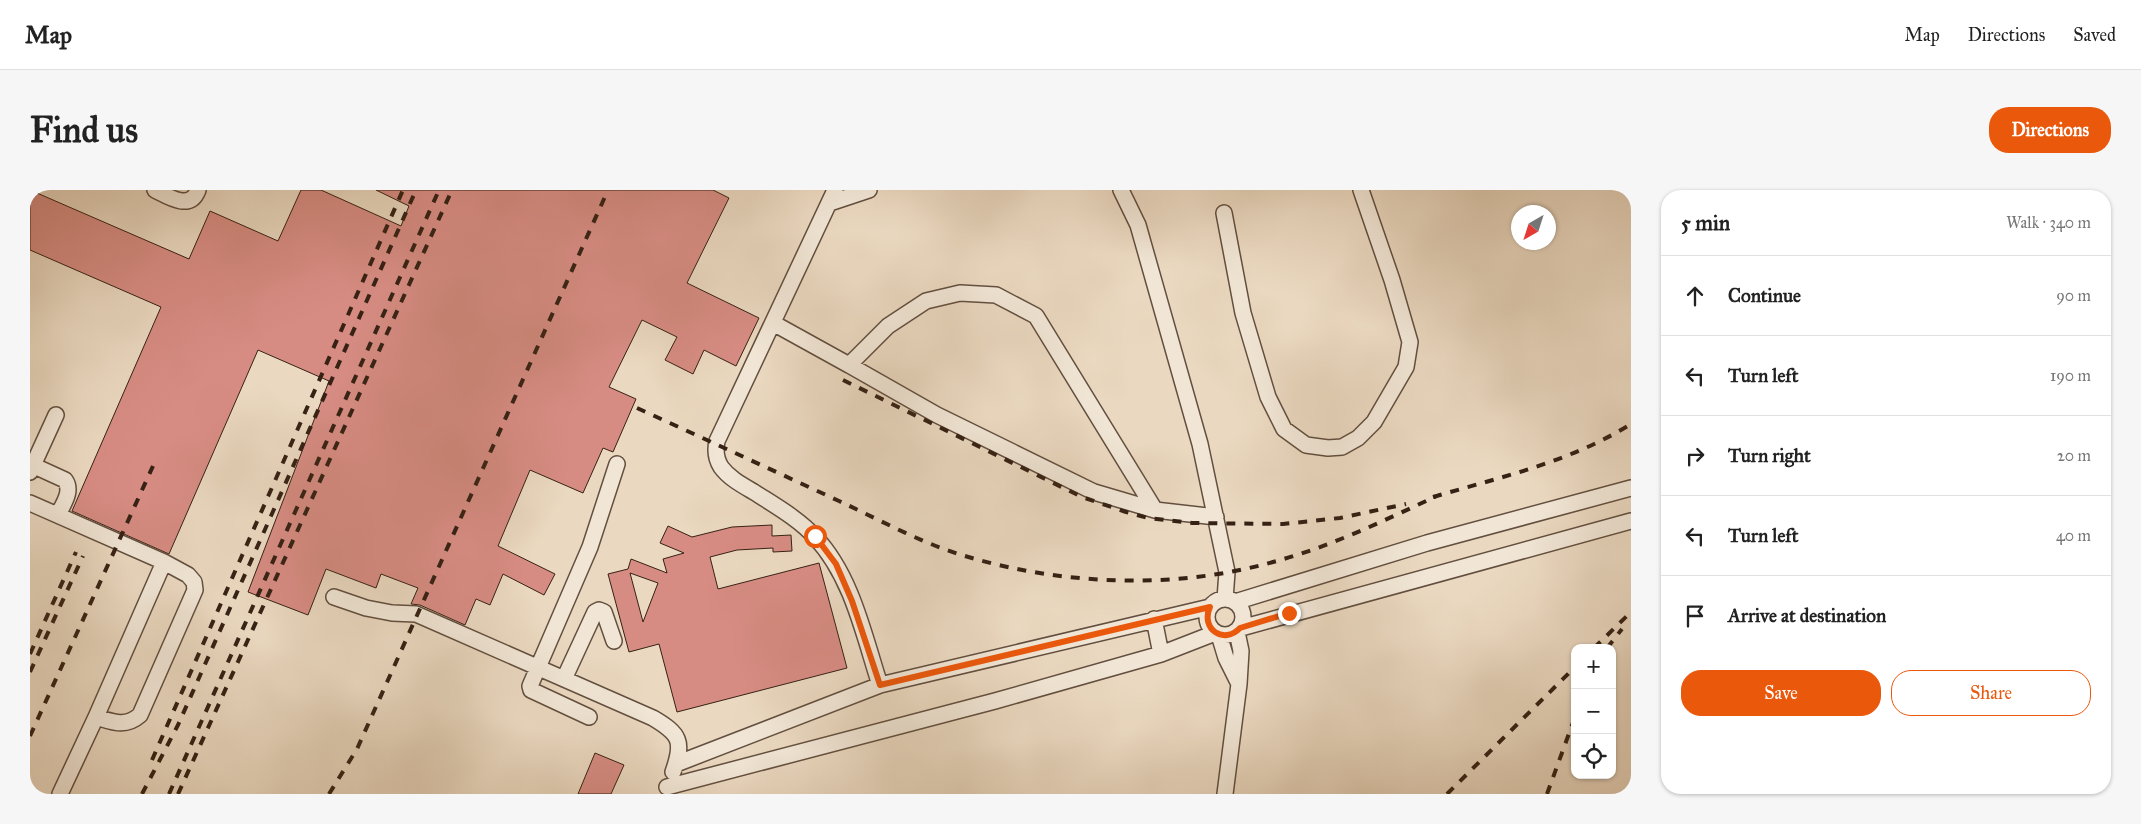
<!DOCTYPE html>
<html lang="en">
<head>
<meta charset="utf-8">
<style>
	:root { --surface:#fff; --page:#f6f6f6; --text:#222; --muted:#767676; --line:#e0e0e0; --accent:#ea580c }
	body { margin:0; font-family:"IM FELL Great Primer",serif; background:var(--page); color:var(--text) }
	.controls { position:absolute; right:15px; bottom:15px; display:grid; overflow:hidden; border-radius:10px; box-shadow:0 1px 4px #0004 }
	.controls button { width:45px; height:45px; display:grid; place-items:center; padding:0; border:0; border-bottom:1px solid var(--line); background:var(--surface); color:var(--text); font:25px sans-serif }
	.compass { position:absolute; left:1481px; top:15px; width:45px; height:45px; border-radius:50%; background:var(--surface); box-shadow:0 1px 4px #0004; rotate:219deg }
	.stop { position:absolute; width:15px; height:15px; margin:-11px; border:4px solid #ea580c; border-radius:50%; background:#fff }
	.stop.end { background:#ea580c; border-color:#fff; box-shadow:0 1px 5px #0008 }
	.list { margin:0; padding:0; list-style:none }
	h2 { display:flex; justify-content:space-between; align-items:center; height:65px; margin:0; padding:0 20px; font-size:21px }
	h2 small { font-size:16px; font-weight:400; color:var(--muted) }
	.list li { display:grid; grid-template-columns:32px 1fr auto; gap:15px; align-items:center; box-sizing:border-box; height:80px; padding:0 20px; border-top:1px solid var(--line) }
	.list b { display:block; font-size:19px; white-space:nowrap }
	.list em { font-size:16px; font-style:normal; color:var(--muted) }
	.actions { display:flex; gap:10px; padding:15px 20px }
	.actions a { flex:1; padding:11px 0; border:1px solid var(--accent); border-radius:20px; text-align:center; font-size:18px; color:var(--accent) }
	.actions .main { background:var(--accent); color:#fff }
	.icon { flex:none; width:28px; height:28px; fill:none; stroke:currentColor; stroke-width:2; stroke-linecap:round; stroke-linejoin:round }
	.map { position:relative; flex:none; width:1601px; height:604px; overflow:hidden; border-radius:20px }
	header { display:flex; align-items:center; gap:30px; box-sizing:border-box; height:70px; padding:0 25px; background:var(--surface); border-bottom:1px solid var(--line) }
	header strong { font-size:24px }
	nav { display:flex; gap:28px; margin-inline-start:auto; font-size:18px }
	.intro { display:flex; align-items:center; justify-content:space-between; box-sizing:border-box; height:120px; padding:0 30px }
	h1 { margin:0; font-size:35px }
	.button { padding:12px 22px; border-radius:20px; background:var(--accent); color:#fff; font-size:18px; font-weight:700 }
	main { display:flex; gap:30px; padding:0 30px }
	aside { flex:1; background:var(--surface); border-radius:20px; box-shadow:0 1px 4px #0004 }
	.map>svg:first-child { display:block }
	.building { fill:#d78c83; stroke:#362114; fill-rule:evenodd }
	.lines { fill:none; stroke-linecap:round; stroke-linejoin:round }
	.minor-casing { stroke:#634f3f; stroke-width:18 }
	.minor { stroke:#f1e6d6; stroke-width:15 }
	.rail { stroke:#362114; stroke-width:4; stroke-dasharray:9 9; stroke-linecap:butt }
	.route { stroke:#ea580c; stroke-width:6 }
</style>
</head>
<body>
<header>
<strong>Map</strong>
<nav><a>Map</a><a>Directions</a><a>Saved</a></nav>
</header>
<div class="intro"><h1>Find us</h1><a class="button">Directions</a></div>
<main>
<div class="map">
<svg width="1601" height="604" viewBox="0 0 1601 604">
	<rect width="100%" height="100%" fill="#ead8c0"/>
	<filter id="stains"><feTurbulence type="fractalNoise" baseFrequency=".004" numOctaves="4"/><feColorMatrix values="0 0 0 0 .2 0 0 0 0 .09 0 0 0 0 .02 0 0 0 .5 -.17"/></filter>
	<radialGradient id="worn" r=".72"><stop offset=".6" stop-color="#630" stop-opacity="0"/><stop offset="1" stop-color="#630" stop-opacity=".3"/></radialGradient>
	<path class="building" d="M0,0L159,69L180,21L248,51L271,0H291L371,36L379,16L346,0H683L699,8L657,93L729,128L706,176L674,160L663,184L635,170L647,147L612,130L579,197L606,209L583,262L573,258L553,303L500,280L468,356L525,384L514,405L473,384L460,415L446,409L435,435L390,415L381,414L388,398L351,384L346,398L296,379L278,425L218,402L299,191L228,160L139,364L42,321L131,117L0,60Z
		M742,335V346L761,345L762,361L743,362V358L707,360L680,367L688,399L789,373L817,478L647,522L629,454L599,462L578,384L598,379L601,369L637,383L633,369L654,363L630,353L638,336L662,347L702,337ZM600,383L628,393L613,432Z
		M565,563L594,575L581,604H548Z"/>
	<g class="lines">
		<g class="minor-casing">
			<path id="minor" d="M125,0C139,7 160,21 168,0
				M805,0L687,251C685,260 686,269 691,277C699,288 712,295 724,302C744,315 769,329 785,347C822,386 834,446 850,495
				M1091,0L1108,35L1170,254L1197,382L1195,409
				M800,13L839,0
				M1194,23L1213,123L1238,207L1254,239L1276,255L1298,258L1312,257L1328,248L1344,232L1376,177L1380,152L1362,90L1331,0
				M743,133L819,175L858,136L896,111L930,103L966,105L1006,126L1125,320
				M819,175L907,225L1064,302L1125,320L1186,327
				M0,274L35,290C43,301 33,314 28,325
				M0,282L26,225
				M0,313L134,372L158,385L164,392L165,400L110,525C95,538 83,532 66,527L30,604
				M304,407L336,418L362,423L386,424L623,528C650,544 654,551 643,582
				M1177 427a18 18 0 1 1 36 0a18 18 0 1 1-36 0Z
				M1205,412L1397,353L1601,298
				M1124,429L1131,464
				M1211,438L1601,331
				M1189,445L1196,468L1209,494
				M534,489L565,422L569,420L574,422L584,451
				M66,527L134,372
				M559,527L501,500L500,496L560,357L587,274
				M646,574L850,495L1180,417
				M637,597L965,511L1131,464L1185,443
				M1195,604L1209,494L1211,461L1207,442"/>
		</g>
		<use href="#minor" class="minor"/>
		<path class="rail" d="M813,190L1052,307L1096,322L1118,328L1162,333L1253,334L1310,328L1376,314
			M607,218C675,249 742,280 809,311C850,330 891,353 935,366C1032,395 1144,400 1243,372C1300,357 1355,330 1409,305
			M1403,307C1471,287 1540,272 1601,234
			M1564,458L1601,422
			M1577,458L1592,439
			M0,464L46,362
			M0,482L53,366
			M0,546L123,276
			M122,570L373,0
			M112,604L148,535L386,0
			M139,604L409,0
			M148,604L422,0
			M299,604L327,559L578,0
			M1417,604L1545,477
			M1517,604L1545,527"/>
	</g>
	<g class="lines">
		<path class="route" d="M785,346L806,374L822,411L850,495L1180,417C1170,439 1194,455 1210,438L1259,423"/>
	</g>
	<rect width="100%" height="100%" filter="url(#stains)"/>
	<rect width="100%" height="100%" fill="url(#worn)"/>
</svg>
<div class="controls">
<button>+</button>
<button>−</button>
<button><svg class="icon" aria-label="locate" viewBox="0 0 24 24"><circle cx="12" cy="12" r="6"/><path d="M12 2v4M12 18v4M2 12h4M18 12h4"/></svg></button>
</div>
<svg class="compass" viewBox="-18 -18 36 36"><path d="M0-13l5 13h-10z" fill="#e53935"/><path d="M0 13l5-13h-10z" fill="#767676"/></svg>
<div class="stop" style="left:785px;top:346px"></div>
<div class="stop end" style="left:1259px;top:423px"></div>
</div>
<aside>
<h2>5 min<small>Walk · 340 m</small></h2>
<ul class="list">
<li><svg class="icon" aria-label="ahead" viewBox="0 0 24 24"><path d="M12 20V5M6 11l6-6 6 6"/></svg><div><b>Continue</b></div><em>90 m</em></li>
<li><svg class="icon" aria-label="left" viewBox="0 0 24 24"><path d="M17 20v-9H6M10 6l-5 5 5 5"/></svg><div><b>Turn left</b></div><em>190 m</em></li>
<li><svg class="icon" aria-label="right" viewBox="0 0 24 24"><path d="M7 20v-9h11M14 6l5 5-5 5"/></svg><div><b>Turn right</b></div><em>20 m</em></li>
<li><svg class="icon" aria-label="left" viewBox="0 0 24 24"><path d="M17 20v-9H6M10 6l-5 5 5 5"/></svg><div><b>Turn left</b></div><em>40 m</em></li>
<li><svg class="icon" aria-label="arrive" viewBox="0 0 24 24"><path d="M6 21V4h12l-3 4 3 4H6"/></svg><div><b>Arrive at destination</b></div></li>
</ul>
<div class="actions"><a class="main">Save</a><a>Share</a></div>
</aside>
</main>
</body>
</html>
